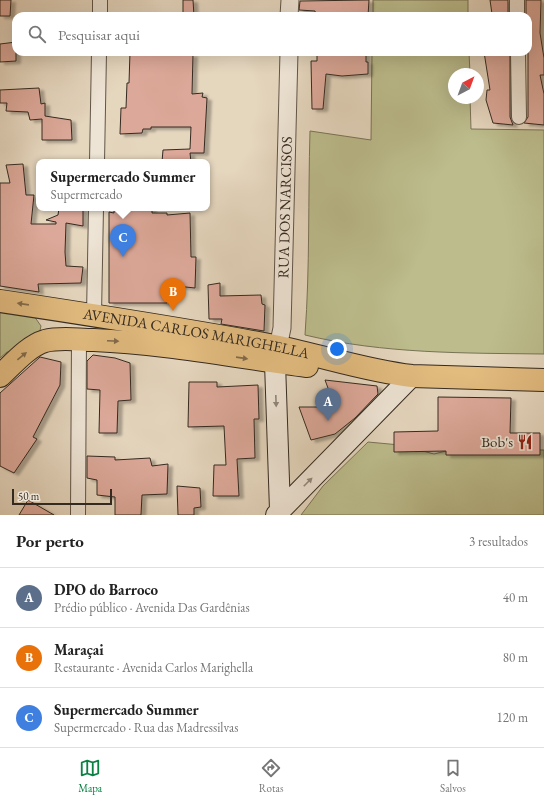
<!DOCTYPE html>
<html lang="pt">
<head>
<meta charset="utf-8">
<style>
	:root { --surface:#fff; --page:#f2f2f2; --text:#222; --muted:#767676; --line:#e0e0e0; --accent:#0b8043 }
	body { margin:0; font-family:"EB Garamond",serif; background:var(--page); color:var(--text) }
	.compass { position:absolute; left:448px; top:68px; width:36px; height:36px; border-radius:50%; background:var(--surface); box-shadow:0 4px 16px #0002; rotate:41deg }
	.scale { position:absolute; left:12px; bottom:10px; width:100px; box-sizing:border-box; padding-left:4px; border:2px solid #342a20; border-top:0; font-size:11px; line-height:14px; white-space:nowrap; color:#342a20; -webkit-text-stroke:3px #eee4d5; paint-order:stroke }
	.you { position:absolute; left:337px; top:349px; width:14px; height:14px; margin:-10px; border:3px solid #fff; border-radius:50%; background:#1a73e8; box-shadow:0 0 0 6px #1a73e833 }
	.badge { display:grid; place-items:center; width:26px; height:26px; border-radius:50%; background:var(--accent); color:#fff; font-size:13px; font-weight:700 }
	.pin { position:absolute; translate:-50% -33px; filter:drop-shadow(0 1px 2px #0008) }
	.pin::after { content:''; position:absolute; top:21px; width:14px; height:12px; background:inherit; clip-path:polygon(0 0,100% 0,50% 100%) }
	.popup { position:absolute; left:36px; top:159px; width:174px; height:52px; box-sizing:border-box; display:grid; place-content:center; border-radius:8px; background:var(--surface); filter:drop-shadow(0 1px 3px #0005); font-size:13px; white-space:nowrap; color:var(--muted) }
	.popup b { font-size:15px; color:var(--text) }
	.popup::after { content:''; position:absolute; left:50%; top:100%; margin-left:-8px; border:8px solid transparent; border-top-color:var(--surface) }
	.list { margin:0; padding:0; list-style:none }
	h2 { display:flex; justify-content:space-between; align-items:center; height:52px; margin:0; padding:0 16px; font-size:17px }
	h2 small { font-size:13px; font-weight:400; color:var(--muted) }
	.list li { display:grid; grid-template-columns:26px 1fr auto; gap:12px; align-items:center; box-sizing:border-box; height:60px; padding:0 16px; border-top:1px solid var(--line) }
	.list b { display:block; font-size:15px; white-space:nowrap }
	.list p { margin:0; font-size:13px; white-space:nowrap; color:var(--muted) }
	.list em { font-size:13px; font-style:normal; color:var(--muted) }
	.icon { flex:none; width:22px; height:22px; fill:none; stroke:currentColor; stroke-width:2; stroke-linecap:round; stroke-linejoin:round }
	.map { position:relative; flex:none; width:544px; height:515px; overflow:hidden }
	.search { position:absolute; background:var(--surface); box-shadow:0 4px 16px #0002; left:12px; right:12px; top:12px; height:44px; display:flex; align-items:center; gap:10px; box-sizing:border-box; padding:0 14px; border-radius:12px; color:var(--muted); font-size:15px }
	.sheet { height:232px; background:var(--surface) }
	nav { display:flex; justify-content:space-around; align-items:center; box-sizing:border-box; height:56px; border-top:1px solid var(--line); background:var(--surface); font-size:11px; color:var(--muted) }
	nav a { display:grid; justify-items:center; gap:2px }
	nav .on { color:var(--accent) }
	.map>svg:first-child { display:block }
	.green { fill:#bcbc8c; stroke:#787356 }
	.building { fill:#dca899; stroke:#342a20; filter:url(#shadow) }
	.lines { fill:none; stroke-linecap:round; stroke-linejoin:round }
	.minor-casing { stroke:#605548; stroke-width:16 }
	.tertiary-casing { stroke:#605548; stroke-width:19 }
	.secondary-casing { stroke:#342a20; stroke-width:22 }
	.primary-casing { stroke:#342a20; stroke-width:24 }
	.minor { stroke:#eee4d5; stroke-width:14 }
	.tertiary { stroke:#eee4d5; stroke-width:17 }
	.secondary { stroke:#eee4d5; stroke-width:20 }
	.primary { stroke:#e2bb7f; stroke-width:22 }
	.oneway { fill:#826b4b }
	.oneway2 { fill:#91877a }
	.labels { text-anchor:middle; stroke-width:3.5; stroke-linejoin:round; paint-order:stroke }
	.street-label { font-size:15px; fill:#342a20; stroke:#eee4d5 }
	.poi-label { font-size:15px; fill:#342a20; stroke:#eee4d5; text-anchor:end }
</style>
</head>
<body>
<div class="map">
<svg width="544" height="515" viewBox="0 0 544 515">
	<defs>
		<filter id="shadow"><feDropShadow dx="4.5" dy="2.5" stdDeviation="1" flood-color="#0004"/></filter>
	</defs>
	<rect width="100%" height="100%" fill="#e5d6be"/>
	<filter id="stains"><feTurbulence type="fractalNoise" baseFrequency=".005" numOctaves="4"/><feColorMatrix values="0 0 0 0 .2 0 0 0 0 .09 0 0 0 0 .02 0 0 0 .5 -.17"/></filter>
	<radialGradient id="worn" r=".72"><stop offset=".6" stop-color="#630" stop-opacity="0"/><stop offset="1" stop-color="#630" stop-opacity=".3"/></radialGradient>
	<path class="green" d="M373,0H468V16H373Z
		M372,52H469L470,74H454V98H470L471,129L544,130V354C464,353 384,354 305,335C310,267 308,199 310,131L371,140Z
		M0,311L34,316L41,326L39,335L18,352H7L0,358Z
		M368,442L400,445L434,454L454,449L544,450V515H301L323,486Z"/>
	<path class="building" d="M0,0H11L10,16H0Z
		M183,0H193L194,16H183Z
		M369,0L368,16H316L315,11L299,10L300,1Z
		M490,0H508V13L492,14Z
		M526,0H541L540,33L544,58V75H540L544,94V125L524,123L528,117V16H526Z
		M16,42V61L0,62V44Z
		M130,52H187V55L193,54L192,94L203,93L202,97L207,98L204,153H190L191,162H162L163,150L190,149L191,127H151V129H143L142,133L120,134L121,108H126L127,83H129Z
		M317,52H366V62H368V74L342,76L326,74L323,109H312L311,61H317Z
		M484,52H510V117L513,125L493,123L486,100L487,90H490Z
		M39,88L41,104L45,103V116L71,120L72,140H42V119L30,120L28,112L6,111L7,103H0V90Z
		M23,164L26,195H34L31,224H56V222L46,220L58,215L59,208H83V226L66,223L65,252L66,266L83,267L81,283L38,284L39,292L0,286V183H10L6,165Z
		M114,208H152V213H167V215L190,213L191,257H196L195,288L167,285V303H109V212L114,213Z
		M220,283V296L261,295L262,304L265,305L264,331L221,324L222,319H209L208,285Z
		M93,355L115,358L130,363L131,400L118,401L117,433H99L100,390L87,389V361Z
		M40,357L61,362L60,385L33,437L37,439L14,473L0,466V393Z
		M325,380L377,386L378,394L355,418L335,434L311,440L299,407H335Z
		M189,382H217V387L258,385L259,419H254L255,458L237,459L239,496H213L214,465H226L224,426L188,427Z
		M438,397L511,398L510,433H540V455H446V451L394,452V432L438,431Z
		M87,456L115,457V460L150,458L152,466L168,464L167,494L142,495L141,515H115V497L97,495V480L87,478Z
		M177,486L200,488L201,507L194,508V515H178Z
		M28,500L54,515H19Z"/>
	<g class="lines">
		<g class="minor-casing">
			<path id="minor" d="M517,0V16
				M100,16V0
				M518,52L519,117
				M97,162L99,52
				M94,315L96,208
				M78,515L79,340"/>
		</g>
		<g class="tertiary-casing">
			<g id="tertiary">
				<path d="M289,16L290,0"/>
				<path id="s1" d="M278,347L282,328L289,52"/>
			</g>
		</g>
		<g class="secondary-casing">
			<path id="secondary" d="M278,347L275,363L280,510
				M276,515L412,376"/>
		</g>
		<g class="primary-casing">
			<g id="primary">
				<path id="s2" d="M0,301C93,315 186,329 279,347C323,356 367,371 412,376L544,380"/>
				<path d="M0,376C13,364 28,346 45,341C60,337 78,340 94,340C165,343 236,357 307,366"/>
			</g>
		</g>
		<use href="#minor" class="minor"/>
		<use href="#tertiary" class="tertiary"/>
		<use href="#secondary" class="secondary"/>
		<use href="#primary" class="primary"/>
	</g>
	<defs><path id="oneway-solid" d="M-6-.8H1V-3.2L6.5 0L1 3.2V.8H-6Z"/></defs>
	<g class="oneway">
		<use href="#oneway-solid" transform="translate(23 304) rotate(-172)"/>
		<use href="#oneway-solid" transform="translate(113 341) rotate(2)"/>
		<use href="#oneway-solid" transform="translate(22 356) rotate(-39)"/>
		<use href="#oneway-solid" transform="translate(242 358) rotate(8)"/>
	</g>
	<g class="oneway2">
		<use href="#oneway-solid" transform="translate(276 401) rotate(88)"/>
		<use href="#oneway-solid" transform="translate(308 482) rotate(-45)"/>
	</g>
	<defs>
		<g id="restaurant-bare" transform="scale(1.2)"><path d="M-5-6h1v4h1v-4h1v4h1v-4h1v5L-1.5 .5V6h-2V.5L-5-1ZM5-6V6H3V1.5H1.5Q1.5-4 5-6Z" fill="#8f2418" stroke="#eee4d5" stroke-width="2.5" paint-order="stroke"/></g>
	</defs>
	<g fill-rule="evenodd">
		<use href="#restaurant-bare" x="525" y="442"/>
	</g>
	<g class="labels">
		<g class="street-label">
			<text dy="5" stroke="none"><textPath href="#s1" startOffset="140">RUA DOS NARCISOS</textPath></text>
			<text dy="5" stroke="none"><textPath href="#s2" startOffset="199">AVENIDA CARLOS MARIGHELLA</textPath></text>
		</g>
		<g class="poi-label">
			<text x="513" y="447">Bob's</text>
		</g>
	</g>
	<rect width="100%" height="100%" filter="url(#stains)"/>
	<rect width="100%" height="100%" fill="url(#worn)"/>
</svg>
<svg class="compass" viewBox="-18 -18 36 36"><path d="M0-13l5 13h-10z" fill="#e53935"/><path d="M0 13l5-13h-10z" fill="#767676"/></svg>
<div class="scale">50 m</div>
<div class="you"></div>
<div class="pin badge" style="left:328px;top:421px;background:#5c6f8a">A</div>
<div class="pin badge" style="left:173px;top:311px;background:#e8710a">B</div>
<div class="pin badge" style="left:123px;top:257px;background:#3f7fe0">C</div>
<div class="popup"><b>Supermercado Summer</b>Supermercado</div>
<div class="search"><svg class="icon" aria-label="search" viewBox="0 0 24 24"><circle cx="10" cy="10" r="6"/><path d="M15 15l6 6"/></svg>Pesquisar aqui</div>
</div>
<section class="sheet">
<h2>Por perto<small>3 resultados</small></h2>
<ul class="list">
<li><span class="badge" style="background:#5c6f8a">A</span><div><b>DPO do Barroco</b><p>Prédio público · Avenida Das Gardênias</p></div><em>40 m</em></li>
<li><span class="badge" style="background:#e8710a">B</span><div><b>Maraçai</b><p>Restaurante · Avenida Carlos Marighella</p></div><em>80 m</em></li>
<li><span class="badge" style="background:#3f7fe0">C</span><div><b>Supermercado Summer</b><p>Supermercado · Rua das Madressilvas</p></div><em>120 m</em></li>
</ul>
</section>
<nav>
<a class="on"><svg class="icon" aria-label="map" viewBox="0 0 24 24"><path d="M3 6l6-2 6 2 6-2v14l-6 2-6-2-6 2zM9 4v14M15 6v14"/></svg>Mapa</a>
<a><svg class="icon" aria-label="directions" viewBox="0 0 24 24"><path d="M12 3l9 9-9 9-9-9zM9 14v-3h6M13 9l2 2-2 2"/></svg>Rotas</a>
<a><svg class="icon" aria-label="saved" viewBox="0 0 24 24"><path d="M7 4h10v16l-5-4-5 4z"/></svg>Salvos</a>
</nav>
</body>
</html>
